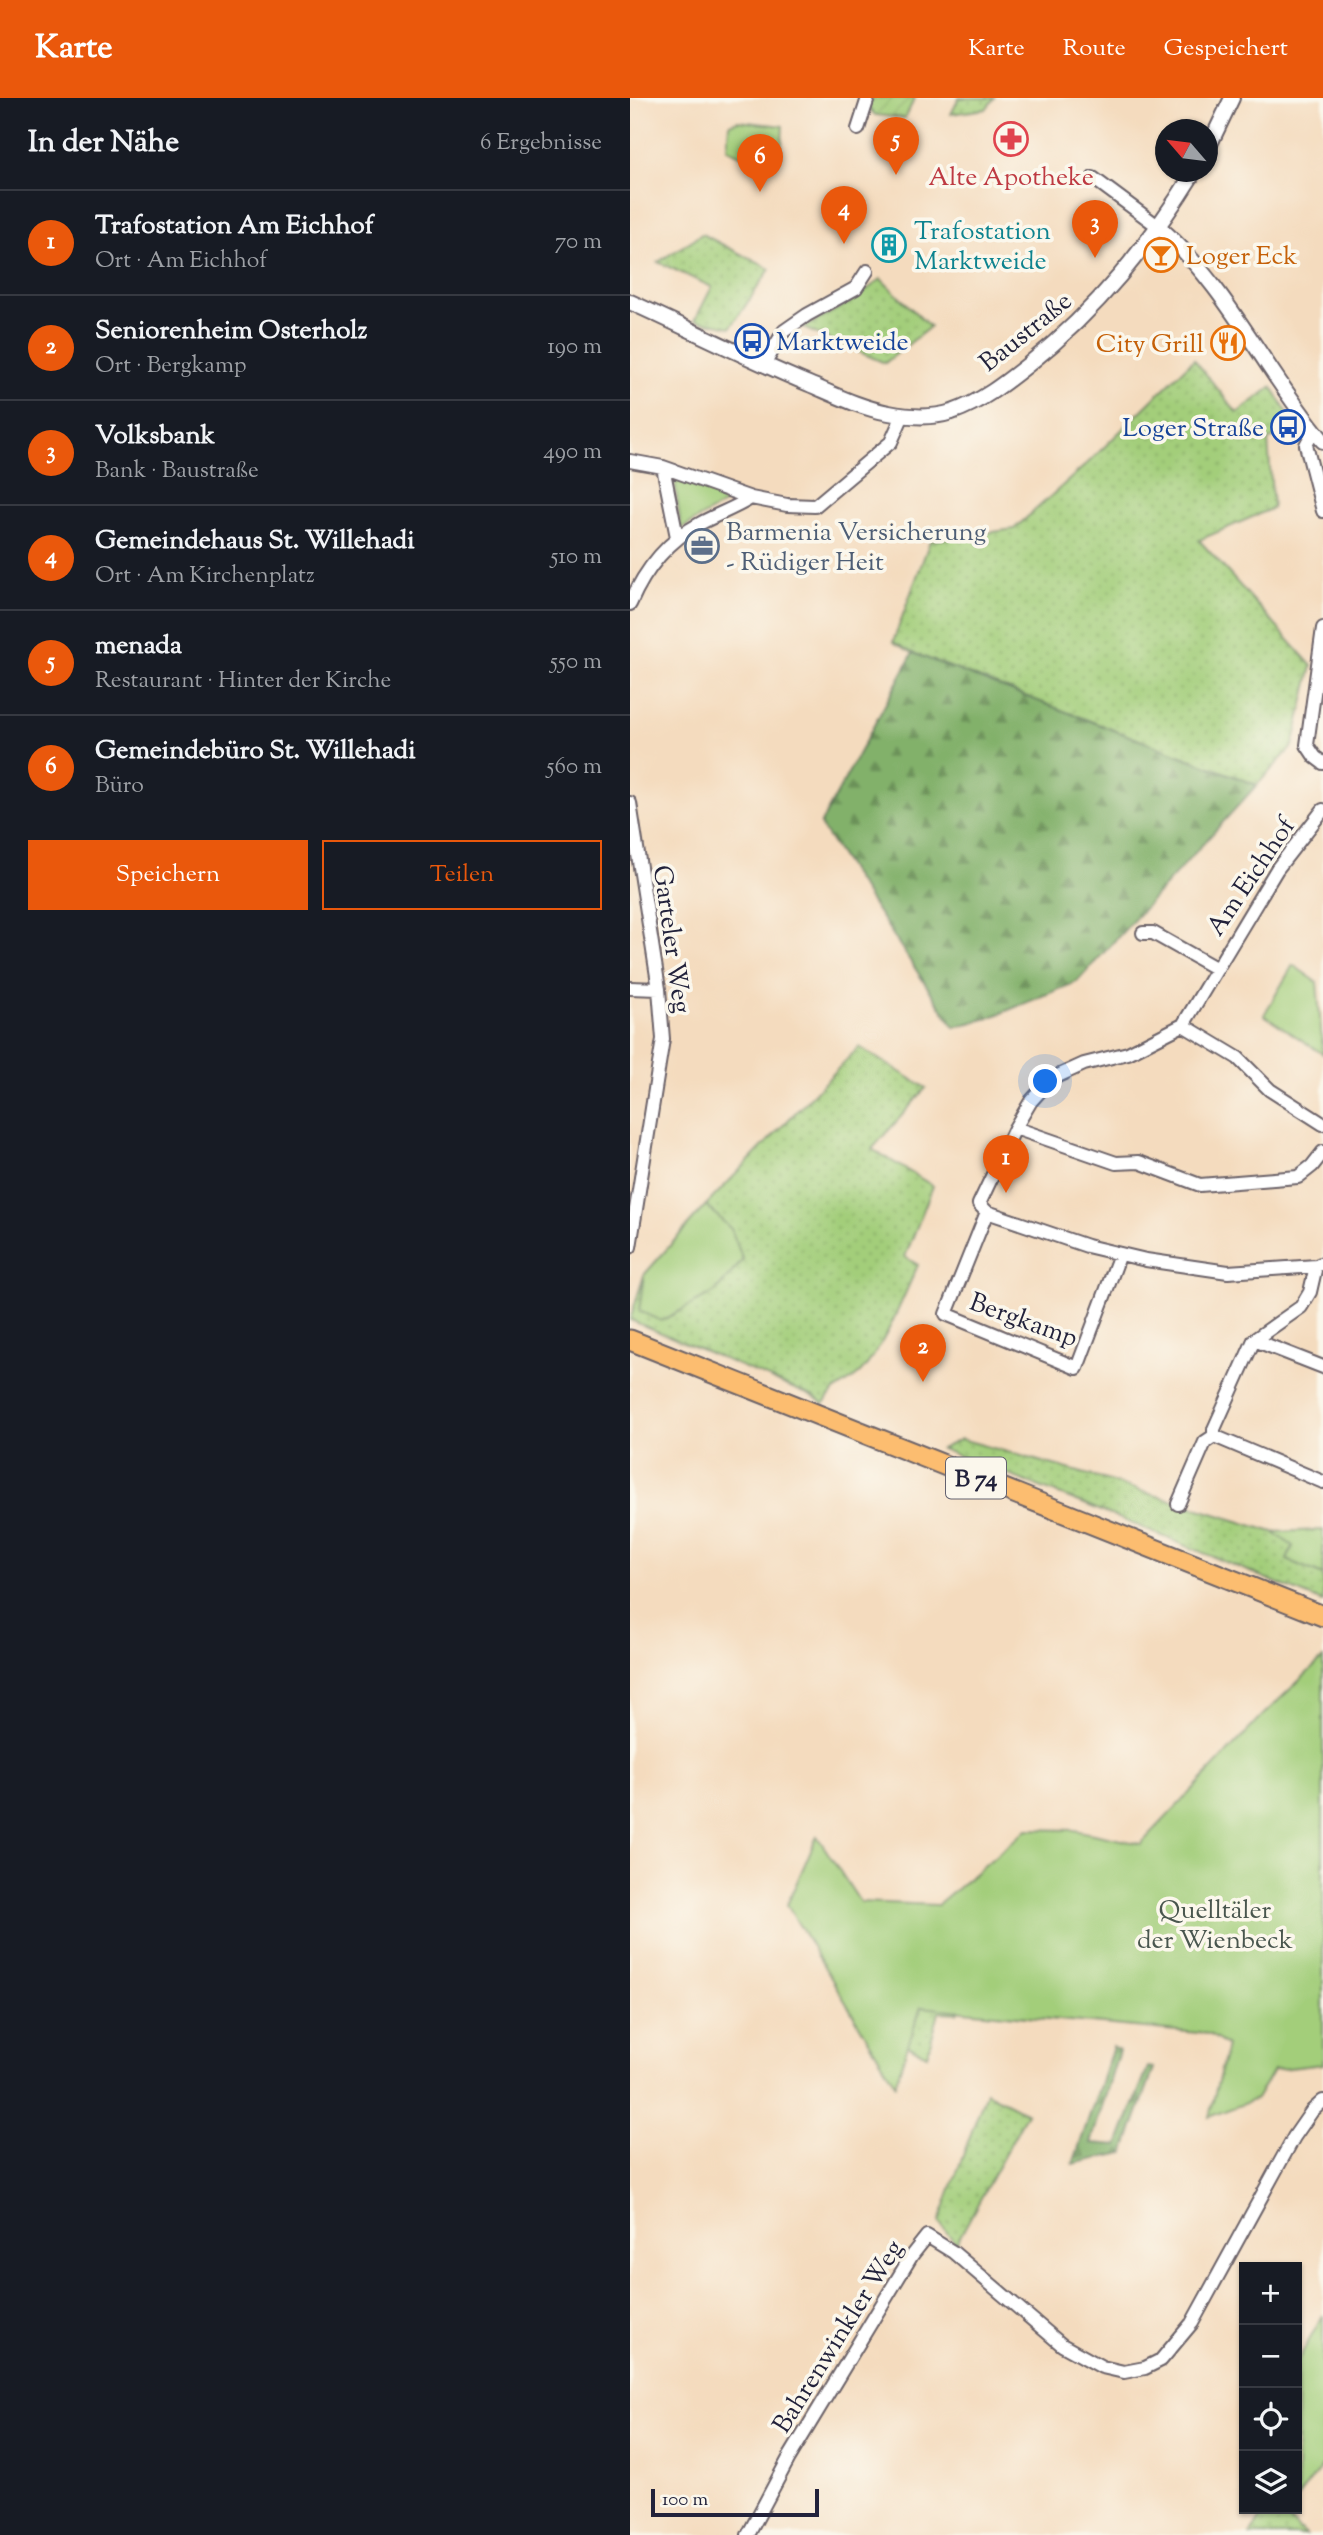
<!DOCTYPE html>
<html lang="de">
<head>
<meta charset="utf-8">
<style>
	:root { --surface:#171b24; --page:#242831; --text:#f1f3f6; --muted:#9ea1a6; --line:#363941; --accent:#ea580c }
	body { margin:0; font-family:"Sorts Mill Goudy",serif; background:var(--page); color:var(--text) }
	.controls { position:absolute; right:21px; bottom:21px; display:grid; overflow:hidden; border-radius:0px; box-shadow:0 2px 5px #0004 }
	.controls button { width:63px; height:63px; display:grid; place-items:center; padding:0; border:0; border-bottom:2px solid var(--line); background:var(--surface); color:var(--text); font:35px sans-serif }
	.compass { position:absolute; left:525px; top:21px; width:63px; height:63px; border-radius:50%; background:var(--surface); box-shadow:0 2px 5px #0004; rotate:298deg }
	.scale { position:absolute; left:21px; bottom:18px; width:168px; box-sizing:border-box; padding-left:7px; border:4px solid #22223b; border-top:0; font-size:19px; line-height:24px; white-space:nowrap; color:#22223b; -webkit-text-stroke:5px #fbf7ec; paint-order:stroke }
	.you { position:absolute; left:416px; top:984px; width:24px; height:24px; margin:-18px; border:5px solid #fff; border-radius:50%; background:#1a73e8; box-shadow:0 0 0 10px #1a73e833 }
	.badge { display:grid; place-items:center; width:46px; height:46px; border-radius:50%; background:var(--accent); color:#fff; font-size:23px; font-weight:700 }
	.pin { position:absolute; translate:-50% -58px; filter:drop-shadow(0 2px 4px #0008) }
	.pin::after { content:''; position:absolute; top:37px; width:24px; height:21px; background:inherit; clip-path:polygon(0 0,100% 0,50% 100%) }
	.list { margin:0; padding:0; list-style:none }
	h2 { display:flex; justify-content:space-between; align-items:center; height:91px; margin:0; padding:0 28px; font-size:30px }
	h2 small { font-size:23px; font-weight:400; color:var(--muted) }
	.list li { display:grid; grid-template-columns:46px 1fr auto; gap:21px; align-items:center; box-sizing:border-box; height:105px; padding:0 28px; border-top:2px solid var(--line) }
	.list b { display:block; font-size:26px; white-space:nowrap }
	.list p { margin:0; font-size:23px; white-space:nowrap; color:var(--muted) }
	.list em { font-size:23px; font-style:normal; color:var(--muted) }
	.actions { display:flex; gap:14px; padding:21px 28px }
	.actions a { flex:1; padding:16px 0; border:2px solid var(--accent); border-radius:0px; text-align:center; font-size:24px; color:var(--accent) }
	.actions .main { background:var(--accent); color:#fff }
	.icon { flex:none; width:38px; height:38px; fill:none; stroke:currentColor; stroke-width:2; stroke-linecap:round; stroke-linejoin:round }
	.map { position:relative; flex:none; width:693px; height:2437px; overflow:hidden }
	header { display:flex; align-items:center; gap:42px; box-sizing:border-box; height:98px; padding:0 35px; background:var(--accent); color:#fff }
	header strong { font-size:33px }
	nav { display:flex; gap:38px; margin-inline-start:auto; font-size:24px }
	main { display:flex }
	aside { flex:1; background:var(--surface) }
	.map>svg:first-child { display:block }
	.grass { fill:url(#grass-dots); stroke:#62785a; stroke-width:2 }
	.forest { fill:url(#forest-firs); stroke:#526a52; stroke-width:2 }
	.park { fill:#a3ce7a; stroke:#62785a; stroke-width:2 }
	.garden { fill:url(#garden-furrows); stroke:#62785a; stroke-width:2 }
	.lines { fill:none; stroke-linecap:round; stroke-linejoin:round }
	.minor-casing { stroke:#6c6369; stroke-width:16 }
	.tertiary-casing { stroke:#6c6369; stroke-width:18 }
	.primary-casing { stroke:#6c6369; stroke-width:23 }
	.minor { stroke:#fff; stroke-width:12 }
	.tertiary { stroke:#fff; stroke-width:14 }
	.primary { stroke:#fcbd6f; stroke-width:19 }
	.labels { text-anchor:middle; stroke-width:7; stroke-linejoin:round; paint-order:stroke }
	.shield { fill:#fbf7ec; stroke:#636270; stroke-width:2 }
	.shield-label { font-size:24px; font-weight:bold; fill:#22223b }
	.health-label { font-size:26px; fill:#be3a42; stroke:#fbf7ec }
	.culture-label { font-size:26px; fill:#0d838f; stroke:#fbf7ec; text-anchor:start }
	.food-label { font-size:26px; fill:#c56008; stroke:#fbf7ec; text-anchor:start }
	.street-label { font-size:26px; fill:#22223b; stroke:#fbf7ec }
	.transit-label { font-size:26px; fill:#164399; stroke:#fbf7ec; text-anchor:start }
	.service-label { font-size:26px; fill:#4e5e75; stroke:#fbf7ec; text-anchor:start }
	.park-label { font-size:26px; fill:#49564e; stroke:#fbf7ec }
</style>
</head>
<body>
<header>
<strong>Karte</strong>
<nav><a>Karte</a><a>Route</a><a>Gespeichert</a></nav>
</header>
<main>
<aside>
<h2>In der Nähe<small>6 Ergebnisse</small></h2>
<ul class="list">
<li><span class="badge">1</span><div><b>Trafostation Am Eichhof</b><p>Ort · Am Eichhof</p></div><em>70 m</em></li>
<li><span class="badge">2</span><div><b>Seniorenheim Osterholz</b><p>Ort · Bergkamp</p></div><em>190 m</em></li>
<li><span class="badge">3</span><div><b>Volksbank</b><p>Bank · Baustraße</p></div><em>490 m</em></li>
<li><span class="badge">4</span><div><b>Gemeindehaus St. Willehadi</b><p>Ort · Am Kirchenplatz</p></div><em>510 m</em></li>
<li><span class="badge">5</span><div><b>menada</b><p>Restaurant · Hinter der Kirche</p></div><em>550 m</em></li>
<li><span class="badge">6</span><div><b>Gemeindebüro St. Willehadi</b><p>Büro</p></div><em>560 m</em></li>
</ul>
<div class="actions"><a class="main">Speichern</a><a>Teilen</a></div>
</aside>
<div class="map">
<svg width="693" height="2437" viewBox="0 0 693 2437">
	<defs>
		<pattern id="grass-dots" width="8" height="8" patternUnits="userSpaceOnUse" patternTransform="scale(1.75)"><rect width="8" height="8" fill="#a3ce7a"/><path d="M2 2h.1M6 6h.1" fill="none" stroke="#8cb16a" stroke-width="1.8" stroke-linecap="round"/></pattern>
		<pattern id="forest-firs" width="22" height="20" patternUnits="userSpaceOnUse" patternTransform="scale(1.75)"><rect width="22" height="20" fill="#82b16a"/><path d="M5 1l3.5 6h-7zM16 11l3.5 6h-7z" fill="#6a9058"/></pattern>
		<pattern id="garden-furrows" width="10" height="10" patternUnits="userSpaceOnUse" patternTransform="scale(1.75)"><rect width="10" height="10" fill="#a3ce7a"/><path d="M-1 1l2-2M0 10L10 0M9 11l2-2" fill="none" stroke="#8cb16a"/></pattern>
	</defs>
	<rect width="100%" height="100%" fill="#fbf7ec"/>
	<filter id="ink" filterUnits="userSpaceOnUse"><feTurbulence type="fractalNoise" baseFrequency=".0143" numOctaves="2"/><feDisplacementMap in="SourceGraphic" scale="14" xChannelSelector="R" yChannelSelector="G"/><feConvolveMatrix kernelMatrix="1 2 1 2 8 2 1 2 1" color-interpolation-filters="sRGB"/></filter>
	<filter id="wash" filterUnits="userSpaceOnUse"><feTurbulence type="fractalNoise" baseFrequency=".00686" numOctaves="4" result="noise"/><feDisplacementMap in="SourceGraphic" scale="28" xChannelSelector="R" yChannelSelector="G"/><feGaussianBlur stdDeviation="1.57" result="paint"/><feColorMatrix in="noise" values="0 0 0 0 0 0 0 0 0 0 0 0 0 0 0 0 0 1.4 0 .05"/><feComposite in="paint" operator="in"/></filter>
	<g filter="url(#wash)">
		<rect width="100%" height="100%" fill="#f4dbbe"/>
		<path class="grass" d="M329,0H364L356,11L321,16Z
			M72,136L140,171L101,229L65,222L82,189L28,164Z
			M251,181L300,229L255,265L173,230L219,205Z
			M564,261L607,315L642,289L666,329L638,342L643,410L569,442L682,568L663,648L627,687L283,555L263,544L300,443L384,431L460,363Z
			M229,949L296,990L242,1051L303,1088L275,1159L288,1167C273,1199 255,1248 231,1274C218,1287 204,1288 194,1306L184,1299L0,1222L14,1177L76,1107Z
			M331,1341L463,1378L643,1434L663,1448L658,1462L693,1477V1504L452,1405L311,1351Z
			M256,1880L328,1903V1915L309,1914L297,1957L270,1944Z
			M356,1994L397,2015L326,2146L309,2124Z
			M637,2411H646L676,2437H620Z"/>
		<path class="forest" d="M283,555L627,687L447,884L359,920L324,929L190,727Z
			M483,1949L489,1953L461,2045L488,2047L518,1969L524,1970L494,2055L443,2066Z"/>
		<path class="park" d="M108,23L153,28L151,59L117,60L97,51L99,26Z
			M44,378L94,397L95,405L51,431Z
			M663,867L687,884L693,956L634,917Z
			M76,1107L101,1131L113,1162L84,1195L31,1223L9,1213L14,1177Z
			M693,1432V1477L657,1462L663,1448L643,1434Z
			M693,1560V1966L643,1972L626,2001L579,2019L597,1948L579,1936L291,1909L265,1986L157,1807L187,1738L230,1804L308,1807L397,1731L444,1732L511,1746L633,1617Z
			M693,2217V2367L667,2400V2264Z"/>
		<path class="garden" d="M242,0H285L275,20L245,17L238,10Z"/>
	</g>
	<g filter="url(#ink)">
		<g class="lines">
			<g class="minor-casing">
				<path id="minor" d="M228,31L238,0
					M463,80L529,129
					M134,267L154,233L177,217L226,190L237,173
					M684,332L676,347L693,413
					M0,363L33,369L121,400L157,407L185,408L261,344L273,317
					M33,369L47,439
					M0,506C15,471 37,443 71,425C88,416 105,410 121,400
					M693,530L677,647L685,659L693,665
					M0,705L29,891L33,941L0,1149
					M693,712L647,771L553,927L498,955L454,966L421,981L401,1003L385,1030L349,1106L357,1114L457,1148L516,1162L598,1174L686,1168L693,1165
					M513,835H523L587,871
					M0,890L29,891
					M553,927L608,960L640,992L693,1026
					M385,1030L486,1065L509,1064L570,1087L668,1079L682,1068L693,1054
					M357,1114L316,1216L447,1270L490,1156
					M624,1242L693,1269
					M584,1338L693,1384
					M548,1406L575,1344L584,1338V1331L624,1242L671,1209L680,1194L686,1168
					M118,2437L159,2360L282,2157L297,2138L323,2154L432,2247L472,2269L494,2274L515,2270L531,2262L562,2225L664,2039L682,2013L693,2003"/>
			</g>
			<g class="tertiary-casing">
				<path id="tertiary" d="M578,50L602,0
					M529,129C598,189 635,274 693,343
					M0,204C60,231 118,261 179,286C205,297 231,310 259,315C279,319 303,320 322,314C351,304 375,285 399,266C468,211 518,148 564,74"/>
			</g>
			<g class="primary-casing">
				<path id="primary" d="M0,1242L693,1518"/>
			</g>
			<use href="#minor" class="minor"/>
			<use href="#tertiary" class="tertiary"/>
			<use href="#primary" class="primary"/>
		</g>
	</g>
	<defs>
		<g id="pharmacy-ring" transform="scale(1.75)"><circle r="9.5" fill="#fbf7ec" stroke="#e0444e" stroke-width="1.5"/><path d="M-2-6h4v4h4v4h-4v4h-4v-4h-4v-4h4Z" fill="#e0444e"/></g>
		<g id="building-ring" transform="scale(1.75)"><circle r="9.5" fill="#fbf7ec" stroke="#0f9aa8" stroke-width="1.5"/><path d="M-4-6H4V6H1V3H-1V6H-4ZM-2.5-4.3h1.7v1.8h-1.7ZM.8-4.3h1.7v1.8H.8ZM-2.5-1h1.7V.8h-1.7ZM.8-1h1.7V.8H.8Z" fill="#0f9aa8"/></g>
		<g id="bar-ring" transform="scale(1.75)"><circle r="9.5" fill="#fbf7ec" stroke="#e8710a" stroke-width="1.5"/><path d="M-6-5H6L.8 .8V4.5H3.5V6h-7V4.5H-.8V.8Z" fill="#e8710a"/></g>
		<g id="bus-ring" transform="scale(1.75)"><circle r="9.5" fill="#fbf7ec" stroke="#1a4fb4" stroke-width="1.5"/><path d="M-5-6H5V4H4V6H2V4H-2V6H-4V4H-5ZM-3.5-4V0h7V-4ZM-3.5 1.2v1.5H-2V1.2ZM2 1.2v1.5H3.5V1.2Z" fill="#1a4fb4"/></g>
		<g id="restaurant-ring" transform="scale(1.75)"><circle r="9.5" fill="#fbf7ec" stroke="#e8710a" stroke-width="1.5"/><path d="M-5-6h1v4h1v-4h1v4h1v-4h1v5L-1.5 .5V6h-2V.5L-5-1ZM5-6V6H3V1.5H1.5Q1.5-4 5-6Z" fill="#e8710a"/></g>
		<g id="office-ring" transform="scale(1.75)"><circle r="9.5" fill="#fbf7ec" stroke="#5c6f8a" stroke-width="1.5"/><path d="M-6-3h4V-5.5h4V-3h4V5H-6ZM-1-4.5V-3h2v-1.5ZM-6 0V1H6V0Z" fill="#5c6f8a"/></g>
	</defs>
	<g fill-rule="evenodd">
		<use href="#pharmacy-ring" x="381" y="41"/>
		<use href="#building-ring" x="259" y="147"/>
		<use href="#bar-ring" x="531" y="157"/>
		<use href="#bus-ring" x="122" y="243"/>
		<use href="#restaurant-ring" x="598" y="245"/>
		<use href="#bus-ring" x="658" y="329"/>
		<use href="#office-ring" x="72" y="448"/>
	</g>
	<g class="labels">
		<rect class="shield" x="316" y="1359.5" width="60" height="41" rx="5"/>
		<g class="shield-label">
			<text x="346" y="1388">B 74</text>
		</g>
		<g class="health-label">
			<text x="381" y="87">Alte Apotheke</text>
		</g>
		<g class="culture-label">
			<text x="284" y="141">Trafostation<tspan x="284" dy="30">Marktweide</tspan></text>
		</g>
		<g class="food-label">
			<text x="556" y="166">Loger Eck</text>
			<text x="574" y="254" text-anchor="end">City Grill</text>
		</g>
		<g class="street-label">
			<text transform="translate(395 233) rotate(-39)" y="9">Baustraße</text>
			<text transform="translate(620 778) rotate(-56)" y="9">Am Eichhof</text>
			<text transform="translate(43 841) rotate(82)" y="9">Garteler Weg</text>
			<text transform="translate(394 1221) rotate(20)" y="9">Bergkamp</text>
			<text transform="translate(207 2238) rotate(-58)" y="9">Bahrenwinkler Weg</text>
		</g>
		<g class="transit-label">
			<text x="146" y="252">Marktweide</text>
			<text x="634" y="338" text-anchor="end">Loger Straße</text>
		</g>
		<g class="service-label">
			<text x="96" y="442">Barmenia Versicherung<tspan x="96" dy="30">- Rüdiger Heit</tspan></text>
		</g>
		<g class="park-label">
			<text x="585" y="1820">Quelltäler<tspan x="585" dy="30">der Wienbeck</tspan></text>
		</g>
	</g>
</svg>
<div class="controls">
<button>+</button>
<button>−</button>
<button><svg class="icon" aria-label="locate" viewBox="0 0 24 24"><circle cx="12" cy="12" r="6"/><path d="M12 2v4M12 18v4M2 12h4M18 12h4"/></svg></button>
<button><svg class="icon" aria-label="layers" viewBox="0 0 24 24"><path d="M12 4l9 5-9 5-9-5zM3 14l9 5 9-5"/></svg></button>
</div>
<svg class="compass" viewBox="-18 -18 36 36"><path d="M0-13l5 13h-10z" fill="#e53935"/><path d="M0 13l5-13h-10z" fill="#9ea1a6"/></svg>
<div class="scale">100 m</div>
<div class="you"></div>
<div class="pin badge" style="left:376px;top:1095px">1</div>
<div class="pin badge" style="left:293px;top:1284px">2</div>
<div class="pin badge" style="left:465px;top:160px">3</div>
<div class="pin badge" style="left:214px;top:146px">4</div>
<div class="pin badge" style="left:266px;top:77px">5</div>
<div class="pin badge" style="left:130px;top:94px">6</div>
</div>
</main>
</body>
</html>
